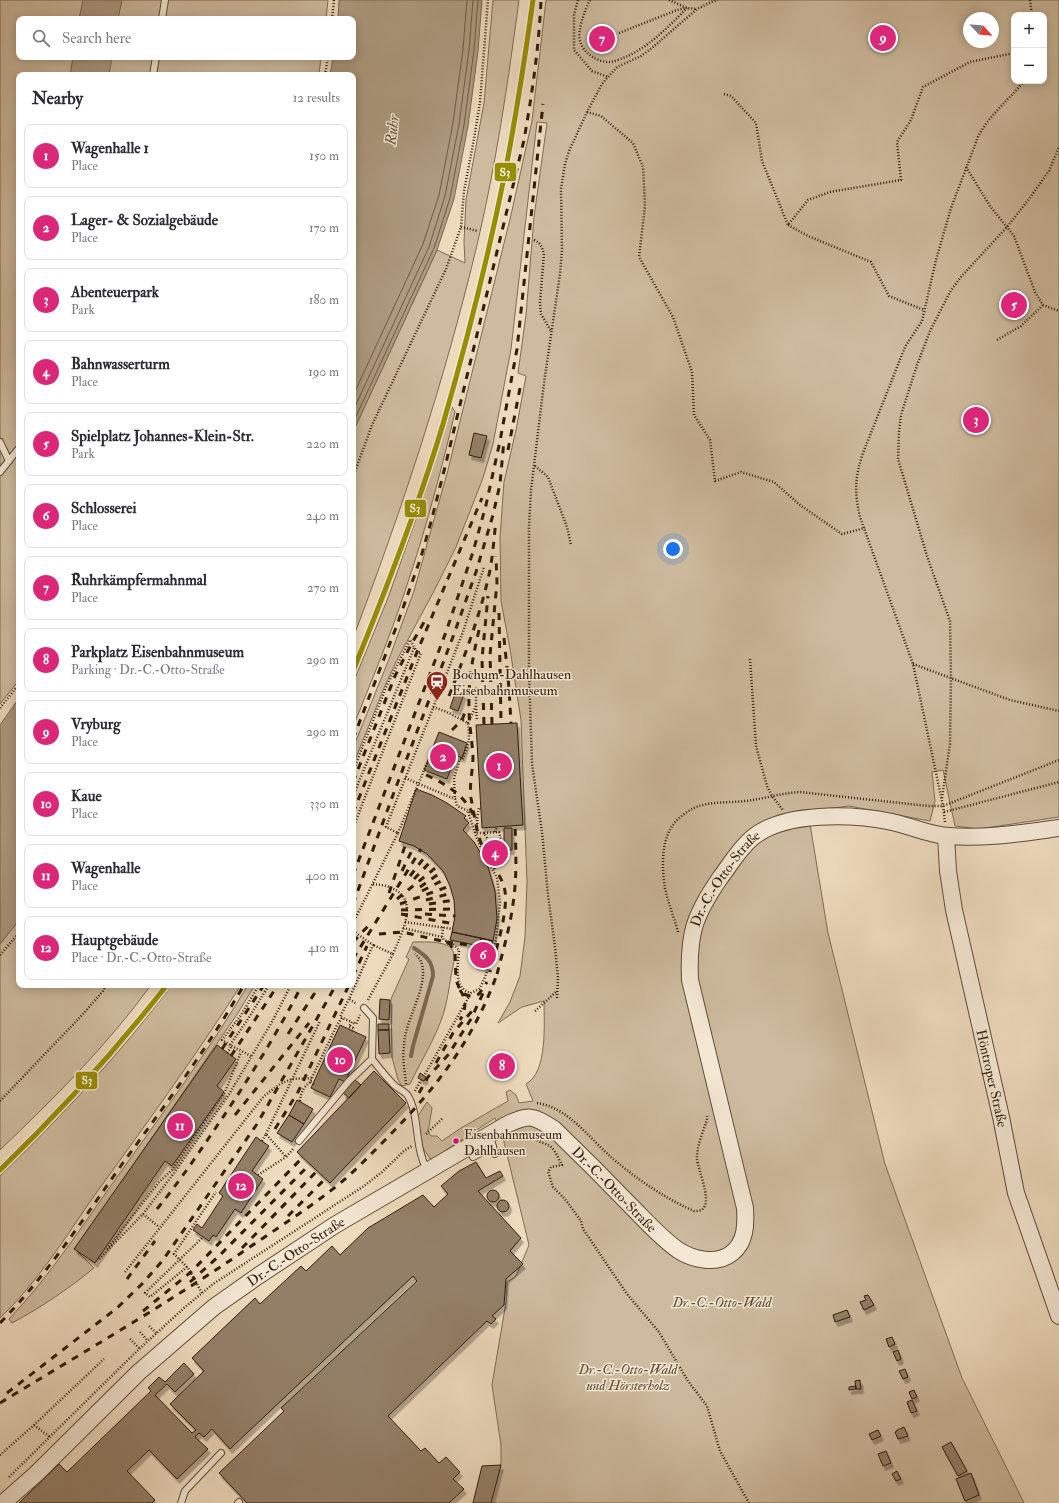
<!DOCTYPE html>
<html lang="en">
<head>
<meta charset="utf-8">
<style>
	:root { --surface:#fff; --page:#f7f7f7; --text:#2b2b33; --muted:#7c7c81; --line:#e1e1e2; --accent:#db2777 }
	body { margin:0; font-family:"IM FELL Double Pica",serif; background:var(--page); color:var(--text) }
	.controls { position:absolute; right:12px; top:12px; display:grid; overflow:hidden; border-radius:8px; box-shadow:0 2px 10px #0003 }
	.controls button { width:36px; height:36px; display:grid; place-items:center; padding:0; border:0; border-bottom:1px solid var(--line); background:var(--surface); color:var(--text); font:20px sans-serif }
	.compass { position:absolute; left:963px; top:12px; width:36px; height:36px; border-radius:50%; background:var(--surface); box-shadow:0 2px 10px #0003; rotate:116deg }
	.you { position:absolute; left:673px; top:549px; width:14px; height:14px; margin:-10px; border:3px solid #fff; border-radius:50%; background:#1a73e8; box-shadow:0 0 0 6px #1a73e833 }
	.badge { display:grid; place-items:center; width:26px; height:26px; border-radius:50%; background:var(--accent); color:#fff; font-size:13px; font-weight:700 }
	.pin { position:absolute; translate:-50% -50%; border:2px solid #fff; box-shadow:0 1px 4px #0006 }
	.list { margin:0; padding:0; list-style:none }
	h2 { display:flex; justify-content:space-between; align-items:center; height:52px; margin:0; padding:0 16px; font-size:17px }
	h2 small { font-size:13px; font-weight:400; color:var(--muted) }
	.list li { display:grid; grid-template-columns:26px 1fr auto; gap:12px; align-items:center; box-sizing:border-box; height:64px; margin:0 8px 8px; padding:0 8px; border:1px solid var(--line); border-radius:8px }
	.list b { display:block; font-size:15px; white-space:nowrap }
	.list p { margin:0; font-size:13px; white-space:nowrap; color:var(--muted) }
	.list em { font-size:13px; font-style:normal; color:var(--muted) }
	.icon { flex:none; width:22px; height:22px; fill:none; stroke:currentColor; stroke-width:2; stroke-linecap:round; stroke-linejoin:round }
	.map { position:relative; flex:none; width:1059px; height:1503px; overflow:hidden }
	.search { position:absolute; background:var(--surface); box-shadow:0 2px 10px #0003; left:16px; top:16px; width:340px; height:44px; display:flex; align-items:center; gap:10px; box-sizing:border-box; padding:0 14px; border-radius:8px; color:var(--muted); font-size:15px }
	.panel { position:absolute; background:var(--surface); box-shadow:0 2px 10px #0003; left:16px; top:72px; width:340px; height:916px; border-radius:8px }
	.map>svg:first-child { display:block }
	.green { fill:#cebb9f; stroke:#7f6c54; fill-rule:evenodd }
	.water { fill:#ad9a80; stroke:#7b6850 }
	.lines { fill:none; stroke-linecap:round; stroke-linejoin:round }
	.shore { stroke:#6e5b44; stroke-width:1 }
	.stream { stroke:#7b6850; stroke-width:4 }
	.building { fill:#937f67; stroke:#301c09; filter:url(#shadow) }
	.service-casing { stroke:#604c36; stroke-width:8 }
	.tertiary-casing { stroke:#604c36; stroke-width:18 }
	.path { stroke:#301c09; stroke-width:2.5; stroke-dasharray:1 2; stroke-linecap:butt }
	.service { stroke:#f4e8d5; stroke-width:6 }
	.tertiary { stroke:#f4e8d5; stroke-width:16 }
	.rail { stroke:#301c09; stroke-width:3; stroke-dasharray:7 7; stroke-linecap:butt }
	.rail-1-casing { stroke:#f4e8d5; stroke-width:8 }
	.rail-1 { stroke:#988e04; stroke-width:5 }
	.bus-dot { fill:#e5007d; stroke:#f4e8d5; stroke-width:1.5 }
	.labels { text-anchor:middle; stroke-width:3; stroke-linejoin:round; paint-order:stroke }
	.bus-label { font-size:13px; fill:#301c09; stroke:#f4e8d5; text-anchor:start }
	.poi-label { font-size:14px; fill:#301c09; stroke:#f4e8d5; text-anchor:start }
	.street-label { font-size:14px; fill:#301c09; stroke:#f4e8d5 }
	.park-label { font-size:14px; font-style:italic; fill:#5f4c36; stroke:#f4e8d5 }
	.water-label { font-size:15px; font-style:italic; fill:#624e39; stroke:#f4e8d5 }
	.line-badge { stroke:#f4e8d5; stroke-width:1.5 }
	.badge-label { font-size:11px; text-anchor:middle; font-weight:bold; fill:#fff }
</style>
</head>
<body>
<div class="map">
<svg width="1059" height="1503" viewBox="0 0 1059 1503">
	<defs>
		<filter id="shadow"><feDropShadow dx="2.5" dy="4.5" stdDeviation="0" flood-color="#0004"/></filter>
	</defs>
	<rect width="100%" height="100%" fill="#eedbbe"/>
	<filter id="stains"><feTurbulence type="fractalNoise" baseFrequency=".005" numOctaves="4"/><feColorMatrix values="0 0 0 0 .2 0 0 0 0 .09 0 0 0 0 .02 0 0 0 .5 -.17"/></filter>
	<radialGradient id="worn" r=".72"><stop offset=".6" stop-color="#630" stop-opacity="0"/><stop offset="1" stop-color="#630" stop-opacity=".3"/></radialGradient>
	<path class="green" d="M0,0H328L326,19H19V57H321L319,75H19V680L0,704Z
		M493,0H519C508,82 496,165 477,245C445,379 402,510 353,638V432L437,250L465,263L464,242L466,200L484,103Z
		M546,0H1059V817L979,829L955,826L943,770L932,772L935,801L930,821L849,806L809,811L759,823L750,849L769,834L810,824L828,933L885,1164L962,1378L1024,1503H488L494,1490L501,1463V1445L492,1385L506,1302L507,1282L516,1276L529,1245L503,1138L495,1118L431,1160L421,1145L419,1131L418,1116L427,1102L432,1108L428,1132L431,1136H437L442,1141L461,1128L508,1101L506,1092L510,1090L516,1095L519,1103L533,1101L526,1084C548,1072 544,1023 544,1001L522,1007L498,1023L510,1002L520,976L525,937L527,882L521,720L510,649L501,601L500,537L504,482L516,430L526,376L518,373L526,315L534,217L547,123L537,122L511,349L493,444L483,478L456,547L434,591L398,658L384,688L353,765V748L389,659L414,591L448,470L511,215L532,121ZM1014,15H1044V81H1014ZM969,18H993V42H969Z
		M452,407L455,412C441,472 425,532 405,591C390,637 371,682 353,727V683L388,598L417,516Z
		M19,920V985H151C107,1046 54,1098 0,1150V944Z
		M413,942C423,942 448,940 453,951C456,958 452,969 451,976C449,989 447,1002 443,1015C435,1039 421,1061 410,1084L402,1086L398,1080L392,1057L391,999L409,959L406,957Z
		M172,985H241C195,1057 144,1127 94,1196C65,1238 37,1283 0,1318V1176C62,1116 120,1054 172,985Z
		M248,985H255L238,1013L75,1249L94,1268C68,1289 42,1307 12,1323L9,1319C50,1276 82,1226 117,1177C162,1114 208,1052 248,985Z"/>
	<path class="water" d="M83,0H122L118,19H79Z
		M339,0H482L478,51L468,126L454,199L437,250L353,432V75H330L333,57H353V19H338Z
		M73,57H112L109,75H70Z
		M19,698V920L0,944V725Z"/>
	<g class="lines">
		<path class="shore" d="M353,396L423,244L439,195L453,123L463,49L467,0
			M353,411L429,247L445,196L459,124L469,50L473,0
			M353,423L434,248L450,198L464,125L474,50L478,0"/>
		<path class="stream" d="M411,1056L413,1046L433,976C433,961 426,956 414,948"/>
	</g>
	<path class="building" d="M474,433L487,436L481,458L469,455Z
		M456,691L464,694L458,711L450,708Z
		M517,723L523,825L482,828L476,725Z
		M439,732L467,743L462,758L456,755L447,779L424,770Z
		M416,789L432,795L447,803L466,816L464,818L469,823L463,830L474,842L483,857L488,867L495,891L497,919L493,941L452,932L455,916L454,900L450,886L443,871L427,854L414,846L399,841Z
		M504,828H512V850H504Z
		M487 852a8 8 0 1 1 16 0a8 8 0 1 1-16 0Z
		M504,851L506,857L496,863L495,860L500,858Z
		M452,932L481,938L480,946L450,940Z
		M481,938L493,941L486,968L475,965V964Z
		M380,999L390,1000L389,1020L379,1019Z
		M378,1024H389V1030H378Z
		M340,1025L366,1037L345,1082L339,1079L330,1097L311,1088Z
		M378,1030H389L390,1053L379,1054Z
		M217,1045L236,1059L217,1086L224,1092L172,1166L165,1161L95,1263L74,1249Z
		M374,1071L406,1103L330,1183L297,1152Z
		M420,1073L426,1077L424,1081L418,1078Z
		M355,1080L361,1085L349,1098L343,1093Z
		M297,1100L313,1109L304,1124L289,1115Z
		M289,1115L304,1124L292,1142L277,1133Z
		M256,1137L269,1146L252,1171L263,1179L241,1213L235,1209L216,1237L213,1235L209,1241L193,1230L197,1224L202,1228L223,1196L219,1193Z
		M476,1162L486,1178L500,1171L503,1176L478,1191L521,1238L510,1251L523,1264L506,1279L504,1305L492,1316L496,1319L491,1324L487,1321L388,1416L421,1451L425,1448L439,1463L446,1457L460,1472L453,1479L464,1489L449,1503H247L219,1473L284,1411L281,1408L417,1281L413,1276L230,1449L212,1429L204,1437L199,1433L195,1437L208,1449L177,1479L149,1450L127,1471L155,1500L152,1503H19L59,1464L67,1472L151,1391L148,1388L159,1377L165,1382L184,1363L194,1374L175,1392L167,1384L155,1395L192,1433L196,1430L170,1404L204,1371L192,1358L255,1298L260,1304L301,1266L306,1271L332,1246L340,1255L368,1228L423,1195L434,1207L448,1194L441,1186L459,1171Z
		M487 1196a6 6 0 1 1 12 0a6 6 0 1 1-12 0Z
		M497 1206a6 6 0 1 1 12 0a6 6 0 1 1-12 0Z
		M868,1295L874,1305L864,1310L860,1302L866,1300L864,1296Z
		M847,1310L850,1317L835,1322L833,1315Z
		M892,1337L895,1344L889,1347L886,1339Z
		M898,1350L901,1359L897,1361L893,1352Z
		M905,1369L908,1377L903,1379L899,1371Z
		M860,1380L861,1389H856L855,1381Z
		M856,1386V1389L849,1390V1387Z
		M914,1390L917,1397L912,1399L909,1392Z
		M912,1400L917,1411L911,1413L907,1402Z
		M904,1427L908,1436L898,1439L895,1432L897,1431V1430Z
		M878,1430L881,1436L872,1440L869,1434Z
		M951,1442L967,1471L958,1476L942,1447Z
		M886,1451L891,1463L883,1466L878,1454Z
		M501,1465L491,1503H473L482,1466Z
		M897,1471L901,1479L896,1481L892,1474Z
		M971,1473L979,1495L965,1501L956,1479Z"/>
	<g class="lines">
		<g class="service-casing">
			<path id="service" d="M162,19L165,0
				M153,75L156,57
				M0,442L9,461
				M0,472L19,448
				M364,1008L373,1018L372,1059C379,1068 386,1077 394,1085C398,1089 405,1091 408,1096C420,1117 414,1146 427,1170
				M299,1141L349,1081L372,1059
				M492,1143L495,1154
				M473,1157L493,1146
				M181,1503L185,1491L221,1453
				M238,1503L239,1502"/>
		</g>
		<g class="tertiary-casing">
			<g id="tertiary">
				<path id="s1" d="M946,836L948,871L954,910L1001,1117L1016,1193L1059,1316"/>
				<path id="s2" d="M3,1503L36,1474L139,1372L214,1307L258,1276L335,1225L506,1125C529,1114 532,1115 554,1129C580,1154 606,1180 631,1206C646,1221 661,1238 678,1250C693,1260 717,1265 732,1253C746,1242 746,1224 745,1208L690,980C688,934 694,916 720,878C730,865 739,849 752,838C784,811 853,814 892,822C911,826 929,835 948,836C985,839 1022,833 1059,828"/>
			</g>
		</g>
		<path class="path" d="M578,0L574,15V50L592,71L608,77
			M590,0C585,10 577,30 580,41C583,53 598,63 611,62C616,61 623,58 628,56C651,45 669,26 687,8
			M669,0L687,8L696,9
			M1030,0L1032,15
			M332,19L334,0
			M619,33L677,10L687,8
			M325,75L328,57
			M724,94L731,96L756,123L762,161L788,225L808,200L830,192L901,180L897,142L911,120L923,87L970,62L1014,53
			M587,112L601,116L633,143L643,167L645,206L639,257L673,317L692,372L694,415L710,440L715,481L741,472L774,482L800,505L842,534L865,528
			M966,167L990,206L1014,236L1035,292L1043,305L1059,311
			M788,225L808,236L871,262L889,296L924,310
			M461,227L478,231
			M534,240C541,243 542,247 544,254L540,302L541,314L551,331
			M997,340L1021,326L1043,305
			M535,466L548,477L567,527L571,545
			M353,477L372,425L446,269L461,227L464,191L474,139L480,102L488,0
			M750,659L756,746L767,786L772,796L783,810
			M913,664L1010,700L1059,711
			M476,706L477,721
			M433,707L447,712L468,723C470,740 469,745 462,760L460,759L454,778L455,799
			M0,708L19,684
			M468,723L476,706V687
			M353,771L387,685L410,640
			M405,778L455,799L457,806C472,813 482,814 475,833L482,850L497,878L500,902L496,940L489,966L483,982L479,989L471,993L424,1076
			M353,796L414,648
			M942,798L950,744L951,678L950,621L927,556L898,459L899,432L901,415L917,365L930,331L950,292L960,278L1007,227L1029,199L1049,171L1059,147
			M468,812L475,833H484L487,838
			M944,812L1059,782
			M477,818L479,808H481
			M945,822L943,806L913,664L860,517C854,492 855,477 863,453L905,347L922,321L936,260L951,208L978,137C989,115 1009,100 1024,81
			M353,828L421,653L417,652L410,640
			M495,832L497,827
			M398,833L427,763
			M484,833L499,832L503,850L509,858L492,867
			M373,884C379,885 386,885 391,888C421,899 401,934 393,954L373,945
			M405,922L453,929
			M353,923L398,833L386,827L463,632L484,567
			M443,927L442,937L444,940L452,943L459,950C458,964 453,989 471,993
			M403,928L442,937
			M353,931L373,945L349,999L357,1004
			M678,932C674,917 668,903 665,888C662,870 661,844 671,828C675,820 686,812 694,808C709,801 729,803 745,801C764,799 781,793 800,792L928,806H943L1059,760
			M0,955L19,933
			M557,998L558,978L555,947L548,895L542,832L532,764L529,672V527L531,490L544,383L560,274L562,250L561,189L565,164L569,151L587,112L602,84L608,77L617,67L641,56L652,48L697,9L711,2L718,0
			M349,999L340,1017L352,1022
			M368,1000L393,954
			M535,1011L557,991
			M352,1031L353,1028L349,1027L352,1022L356,1024L360,1015
			M230,1045L222,1040L241,1015L259,985
			M227,1053L231,1047
			M251,1056L230,1045L248,1019L269,985
			M314,1084L310,1082L337,1025L342,1018
			M406,1084C405,1072 402,1059 404,1047C404,1037 407,1027 411,1017C416,1001 433,968 415,954
			M415,1091L421,1080
			M0,1101L84,1013L103,991L106,985
			M300,1101C301,1092 303,1088 310,1082
			M537,1103C569,1108 589,1138 612,1158C637,1179 664,1198 694,1211C719,1213 697,1170 697,1158C697,1145 703,1132 707,1120V1116
			M532,1133C535,1144 545,1141 552,1148C556,1152 559,1160 562,1165L551,1167L548,1172L553,1187L565,1199L581,1221L583,1229L627,1294L659,1332L688,1381L707,1406L720,1451L749,1503
			M266,1134L320,1021
			M426,1134L443,1118
			M262,1141L266,1134L286,1157L294,1148
			M258,1175L286,1157
			M143,1214L159,1227
			M107,1249L159,1182L172,1170L225,1092L241,1052
			M99,1259L143,1214L174,1173L228,1096L273,1020L291,985
			M187,1267L150,1297L145,1293L203,1237
			M125,1272L264,1096L280,1084L292,1079L312,1078
			M202,1293L188,1268L174,1254L216,1192
			M149,1326L156,1333
			M140,1332L148,1341
			M130,1339L140,1349
			M34,1425L50,1437
			M0,1455L34,1425L104,1359
			M9,1477L136,1352L184,1308L213,1284L364,1186L382,1172L405,1150L412,1146"/>
		<use href="#service" class="service"/>
		<use href="#tertiary" class="tertiary"/>
		<path class="rail" d="M508,450L521,383
			M499,613L501,723
			M479,630C473,656 468,681 469,708C469,724 472,740 473,756C473,771 469,784 471,798C474,814 477,835 483,848C490,863 502,875 505,891C508,913 496,950 490,972
			M504,638L509,688L511,723
			M449,696C465,655 481,613 490,570C493,554 494,537 496,521
			M484,724L482,659L488,596
			M492,724L490,655L497,583L496,556
			M452,730L462,720L467,707
			M353,739L397,625L421,557L431,522L445,467L524,140C532,94 539,47 541,0
			M426,775C446,784 463,794 473,814
			M353,782L395,676L412,643L427,617
			M353,813L417,652L482,498
			M402,871L414,846
			M353,875L446,632L473,552L486,505L500,441L517,349L543,104
			M410,876L427,854
			M414,879L433,859
			M420,887L443,871
			M422,891L447,878
			M389,893L406,843
			M397,899L439,865
			M426,900L452,893
			M353,904L393,795L454,634L476,572L493,515L500,484L504,440
			M400,904L450,886
			M429,904L454,900
			M401,910L455,909
			M401,914L454,924
			M425,914L455,916
			M379,934L402,932L442,941L450,944L455,952L456,980L460,990L466,995L470,996L479,994L487,982
			M353,942L370,924
			M446,942L477,946
			M353,959L421,849
			M497,974C503,951 510,927 513,904C517,878 516,851 515,826
			M353,976L367,946
			M460,990C467,1000 466,1010 460,1020
			M288,1034L320,985
			M222,1049L264,985
			M231,1056L278,985
			M436,1063L453,1033L472,1011
			M419,1093L428,1077L448,1055L471,1019L485,989
			M235,1115L309,1023
			M275,1129L298,1092L349,985
			M157,1209C180,1181 200,1151 221,1120C250,1077 278,1032 302,985
			M288,1216L325,1179
			M242,1248L317,1171
			M127,1279L155,1241
			M190,1282L218,1257L310,1164
			M143,1311L191,1272L303,1157
			M0,1323C46,1276 82,1221 120,1167C163,1108 207,1049 244,985
			M7,1393L117,1308L142,1284L163,1260L257,1124L336,985
			M0,1403C82,1353 165,1305 244,1251C276,1229 308,1209 338,1185C355,1171 370,1155 386,1139C435,1089 471,1044 496,977"/>
		<g class="rail-1-casing">
			<path id="rail-1" d="M353,671C386,590 418,508 443,424C467,341 488,258 505,173C516,116 525,58 533,0
				M0,1170C60,1112 115,1051 167,985"/>
		</g>
		<use href="#rail-1" class="rail-1"/>
	</g>
	<defs>
		<g id="station-pin" transform="scale(1.15)"><path d="M0 17L-7.5 6A9.5 9.5 0 1 1 7.5 6Z" fill="#8f2418" stroke="#f4e8d5"/><path d="M-3-6H3Q5-6 5-4V2Q5 4 3 4L4.5 6H3L1.5 4h-3L-3 6H-4.5L-3 4Q-5 4-5 2V-4Q-5-6-3-6ZM-3.5-4v3h7v-3ZM-3.5 1v1.5H-2V1ZM2 1v1.5H3.5V1Z" fill="#fff"/></g>
	</defs>
	<g fill-rule="evenodd">
		<use href="#station-pin" x="437" y="682"/>
	</g>
	<circle class="bus-dot" cx="456" cy="1141" r="3.5"/>
	<g class="labels">
		<g class="bus-label">
			<text x="464" y="1139">Eisenbahnmuseum<tspan x="464" dy="16">Dahlhausen</tspan></text>
		</g>
		<g class="poi-label">
			<text x="452" y="679">Bochum-Dahlhausen<tspan x="452" dy="16">Eisenbahnmuseum</tspan></text>
		</g>
		<g class="street-label">
			<text dy="5" stroke="none"><textPath href="#s2" startOffset="1310">Dr.-C.-Otto-Straße</textPath></text>
			<text dy="5" stroke="none"><textPath href="#s1" startOffset="247">Höntroper Straße</textPath></text>
			<text dy="5" stroke="none"><textPath href="#s2" startOffset="770">Dr.-C.-Otto-Straße</textPath></text>
			<text dy="5" stroke="none"><textPath href="#s2" startOffset="387">Dr.-C.-Otto-Straße</textPath></text>
		</g>
		<g class="park-label">
			<text x="722" y="1307">Dr.-C.-Otto-Wald</text>
			<text x="628" y="1374">Dr.-C.-Otto-Wald<tspan x="628" dy="16">und Hörsterholz</tspan></text>
		</g>
		<g class="water-label">
			<text transform="translate(392 130) rotate(-83)" y="5">Ruhr</text>
		</g>
	</g>
	<g class="line-badge">
		<rect x="494" y="162" width="23" height="20" rx="4" fill="#988e04"/>
		<rect x="404" y="499" width="23" height="19" rx="4" fill="#988e04"/>
		<rect x="75" y="1071" width="23" height="19" rx="4" fill="#988e04"/>
	</g>
	<g class="badge-label">
		<text x="505" y="176">S3</text>
		<text x="415" y="512">S3</text>
		<text x="87" y="1084">S3</text>
	</g>
	<rect width="100%" height="100%" filter="url(#stains)"/>
	<rect width="100%" height="100%" fill="url(#worn)"/>
</svg>
<div class="controls">
<button>+</button>
<button>−</button>
</div>
<svg class="compass" viewBox="-18 -18 36 36"><path d="M0-13l5 13h-10z" fill="#e53935"/><path d="M0 13l5-13h-10z" fill="#7c7c81"/></svg>
<div class="you"></div>
<div class="pin badge" style="left:499px;top:766px">1</div>
<div class="pin badge" style="left:443px;top:757px">2</div>
<div class="pin badge" style="left:976px;top:420px">3</div>
<div class="pin badge" style="left:495px;top:853px">4</div>
<div class="pin badge" style="left:1014px;top:305px">5</div>
<div class="pin badge" style="left:483px;top:955px">6</div>
<div class="pin badge" style="left:602px;top:39px">7</div>
<div class="pin badge" style="left:502px;top:1066px">8</div>
<div class="pin badge" style="left:883px;top:38px">9</div>
<div class="pin badge" style="left:340px;top:1060px">10</div>
<div class="pin badge" style="left:180px;top:1126px">11</div>
<div class="pin badge" style="left:241px;top:1186px">12</div>
<div class="search"><svg class="icon" aria-label="search" viewBox="0 0 24 24"><circle cx="10" cy="10" r="6"/><path d="M15 15l6 6"/></svg>Search here</div>
<section class="panel">
<h2>Nearby<small>12 results</small></h2>
<ul class="list">
<li><span class="badge">1</span><div><b>Wagenhalle 1</b><p>Place</p></div><em>150 m</em></li>
<li><span class="badge">2</span><div><b>Lager- &amp; Sozialgebäude</b><p>Place</p></div><em>170 m</em></li>
<li><span class="badge">3</span><div><b>Abenteuerpark</b><p>Park</p></div><em>180 m</em></li>
<li><span class="badge">4</span><div><b>Bahnwasserturm</b><p>Place</p></div><em>190 m</em></li>
<li><span class="badge">5</span><div><b>Spielplatz Johannes-Klein-Str.</b><p>Park</p></div><em>220 m</em></li>
<li><span class="badge">6</span><div><b>Schlosserei</b><p>Place</p></div><em>240 m</em></li>
<li><span class="badge">7</span><div><b>Ruhrkämpfermahnmal</b><p>Place</p></div><em>270 m</em></li>
<li><span class="badge">8</span><div><b>Parkplatz Eisenbahnmuseum</b><p>Parking · Dr.-C.-Otto-Straße</p></div><em>290 m</em></li>
<li><span class="badge">9</span><div><b>Vryburg</b><p>Place</p></div><em>290 m</em></li>
<li><span class="badge">10</span><div><b>Kaue</b><p>Place</p></div><em>330 m</em></li>
<li><span class="badge">11</span><div><b>Wagenhalle</b><p>Place</p></div><em>400 m</em></li>
<li><span class="badge">12</span><div><b>Hauptgebäude</b><p>Place · Dr.-C.-Otto-Straße</p></div><em>410 m</em></li>
</ul>
</section>
</div>
</body>
</html>
